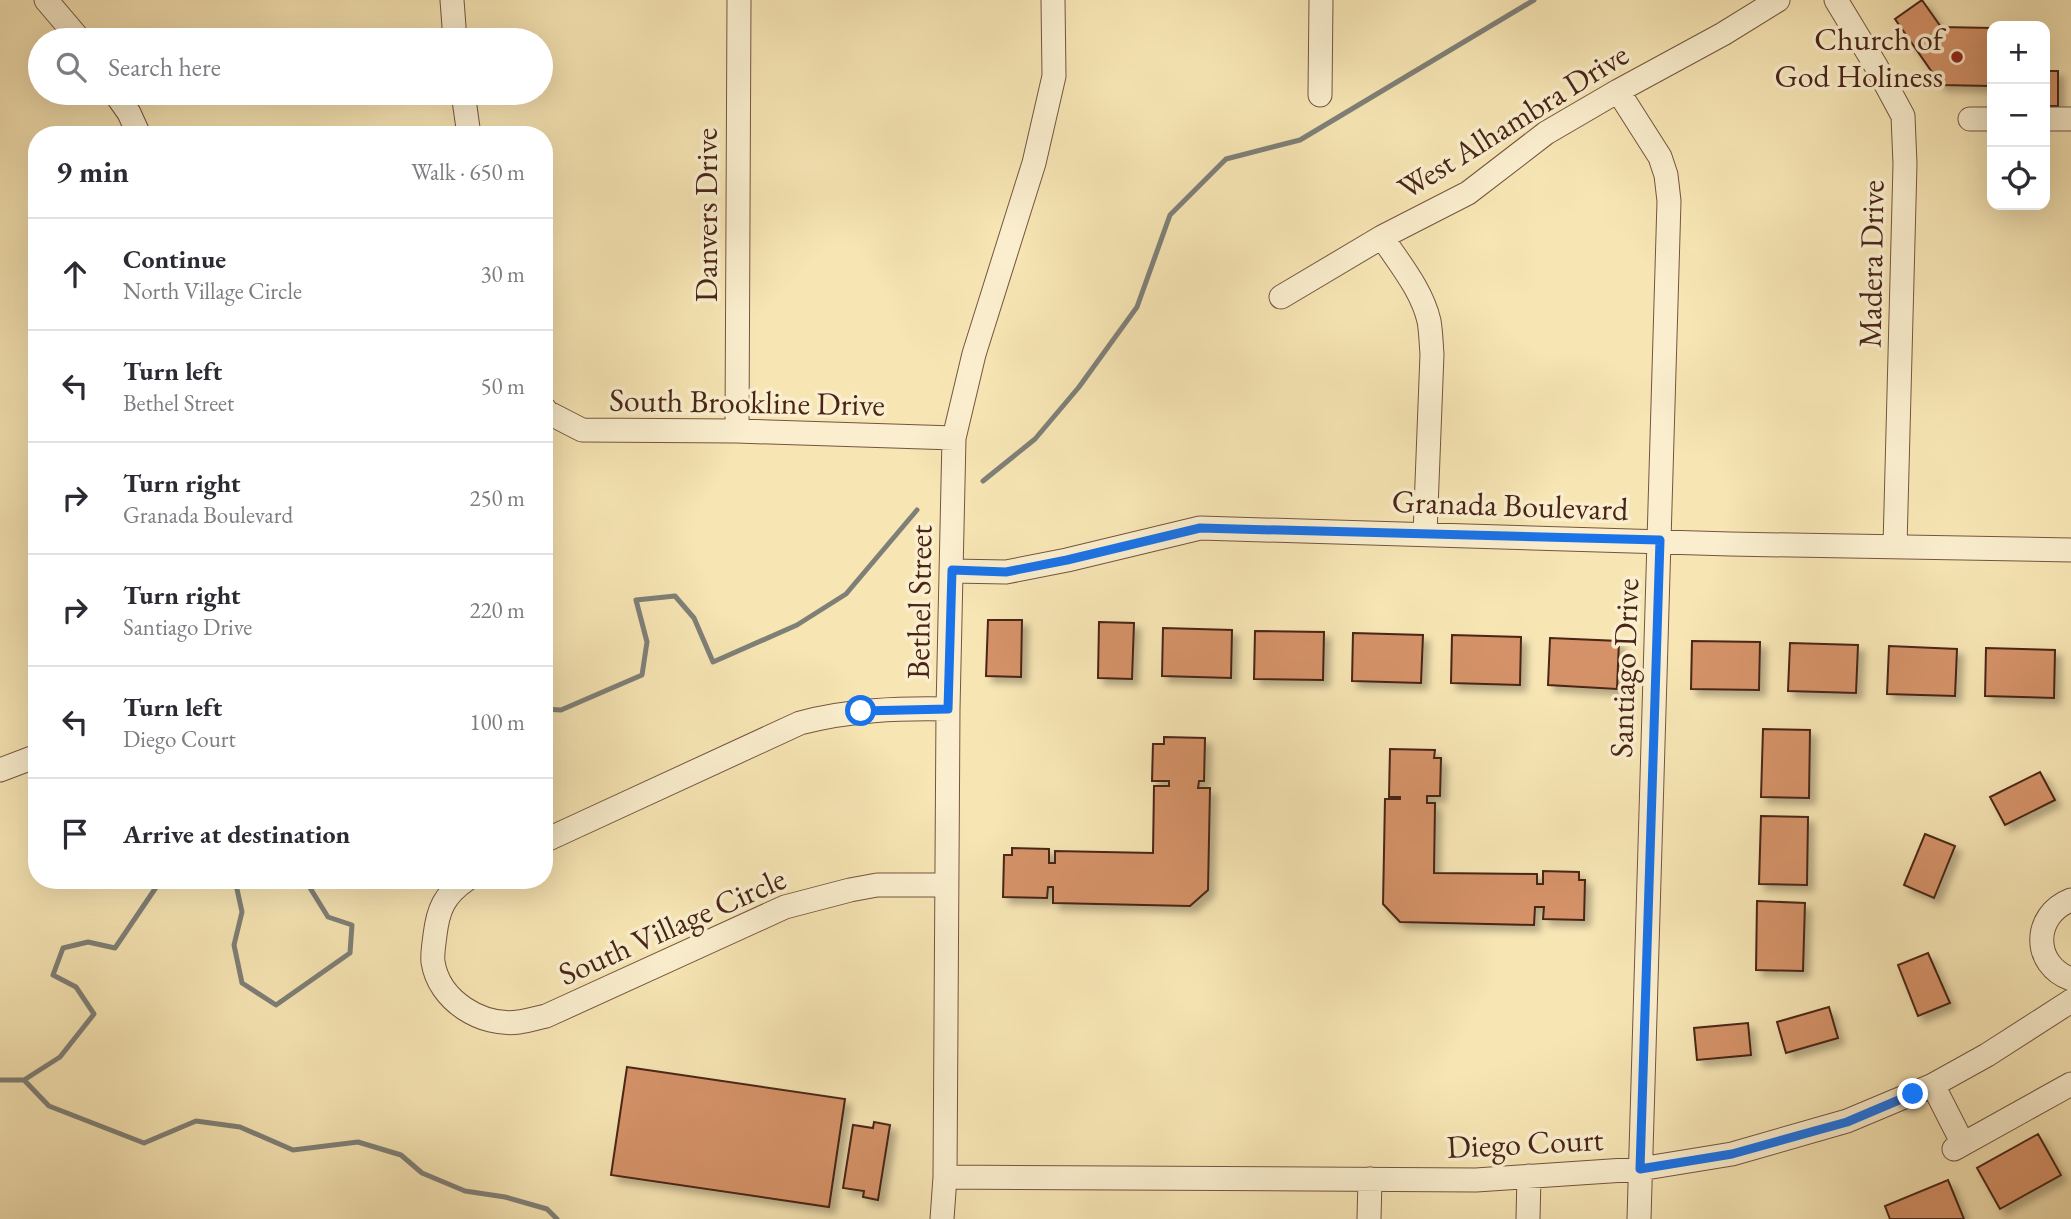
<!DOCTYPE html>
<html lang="en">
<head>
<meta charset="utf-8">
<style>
	:root { --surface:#fff; --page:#f7f7f7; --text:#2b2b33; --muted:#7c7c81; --line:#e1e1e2 }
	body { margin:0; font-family:"EB Garamond",serif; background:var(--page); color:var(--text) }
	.controls { position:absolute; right:21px; top:21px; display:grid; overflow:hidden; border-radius:14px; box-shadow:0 7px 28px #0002 }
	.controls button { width:63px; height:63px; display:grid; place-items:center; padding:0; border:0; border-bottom:2px solid var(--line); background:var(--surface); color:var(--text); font:35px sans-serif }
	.stop { position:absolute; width:21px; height:21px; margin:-16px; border:5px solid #1a73e8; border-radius:50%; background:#fff }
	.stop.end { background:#1a73e8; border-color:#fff; box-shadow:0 2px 7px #0008 }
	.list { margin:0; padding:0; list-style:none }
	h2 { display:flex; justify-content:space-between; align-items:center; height:91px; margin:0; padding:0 28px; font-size:30px }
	h2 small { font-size:23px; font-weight:400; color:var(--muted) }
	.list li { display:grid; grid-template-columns:46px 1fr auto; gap:21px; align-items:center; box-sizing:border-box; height:112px; padding:0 28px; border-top:2px solid var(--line) }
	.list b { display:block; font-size:26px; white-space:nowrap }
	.list p { margin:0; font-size:23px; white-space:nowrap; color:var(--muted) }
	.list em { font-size:23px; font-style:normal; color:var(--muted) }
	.icon { flex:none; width:38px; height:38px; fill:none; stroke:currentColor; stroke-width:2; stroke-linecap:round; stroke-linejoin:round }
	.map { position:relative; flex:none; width:2071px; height:1219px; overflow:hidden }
	.search { position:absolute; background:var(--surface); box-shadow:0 7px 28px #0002; left:28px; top:28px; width:525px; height:77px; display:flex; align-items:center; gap:18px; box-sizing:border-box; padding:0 24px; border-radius:38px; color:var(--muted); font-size:26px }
	.panel { position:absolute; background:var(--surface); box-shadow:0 7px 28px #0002; left:28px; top:126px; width:525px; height:763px; border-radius:28px }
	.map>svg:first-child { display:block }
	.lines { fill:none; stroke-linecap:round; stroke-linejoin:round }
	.stream { stroke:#7e8078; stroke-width:5 }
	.building { fill:#d59268; stroke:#492518; stroke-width:2; filter:url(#shadow) }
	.minor-casing { stroke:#74553f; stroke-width:25 }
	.minor { stroke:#faeece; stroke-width:23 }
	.route { stroke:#1a73e8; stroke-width:9 }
	.poi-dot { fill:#8f2418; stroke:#faeece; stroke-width:2.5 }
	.labels { text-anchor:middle; stroke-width:7; stroke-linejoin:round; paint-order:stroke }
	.poi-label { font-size:32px; fill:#492518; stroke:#faeece; text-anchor:end }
	.street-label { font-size:32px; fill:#492518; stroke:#faeece }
</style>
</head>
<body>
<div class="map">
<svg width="2071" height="1219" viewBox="0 0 2071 1219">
	<defs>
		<filter id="shadow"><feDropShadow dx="6" dy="6" stdDeviation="3.5" flood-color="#0004"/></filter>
	</defs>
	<rect width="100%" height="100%" fill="#f7e5b4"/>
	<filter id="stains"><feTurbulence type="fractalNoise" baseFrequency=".00286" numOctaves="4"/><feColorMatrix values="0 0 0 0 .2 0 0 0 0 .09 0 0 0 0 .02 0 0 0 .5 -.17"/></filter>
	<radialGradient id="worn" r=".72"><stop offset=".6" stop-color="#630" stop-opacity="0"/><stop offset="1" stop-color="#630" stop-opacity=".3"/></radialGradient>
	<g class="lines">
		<path class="stream" d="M983,481L1035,439L1079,387L1137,307L1170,215L1226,159L1300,140L1534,0
			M544,709L561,710L642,675L647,642L636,600L675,596L694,618L713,662L797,625L846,594L917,510
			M235,880L242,912L234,945L242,983L276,1005L350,953L352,925L328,917L307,883L308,880
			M0,1080H24L49,1106L144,1143L196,1121L240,1127L293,1150L358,1142L401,1155L422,1173L465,1191L505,1197L547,1209L557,1219
			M24,1080L60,1057L94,1014L76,987L53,975L63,948L88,942L115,948L161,880"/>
	</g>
	<path class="building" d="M1922,0L1941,27L1992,28V105H1990V86L1941,85L1895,19Z
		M2045,71H2058V106H2045Z
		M988,620H1022L1021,677L986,676Z
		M1099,622L1134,623L1132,679L1098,678Z
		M1163,628L1232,630L1231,678L1162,676Z
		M1255,631L1324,632L1323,680L1254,679Z
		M1353,633L1423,635L1421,683L1352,681Z
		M1452,635L1521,637L1520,685L1451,683Z
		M1550,638L1619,641L1617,689L1548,685Z
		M1692,641L1760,642L1759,690L1691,689Z
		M1790,643L1858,645L1856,693L1788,691Z
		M1889,646L1957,649L1955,696L1887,694Z
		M1986,648L2055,650L2054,698L1985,696Z
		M1763,729L1810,730L1809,798L1761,797Z
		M1164,737L1205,738L1204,781H1199L1198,788H1210L1208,890L1190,906L1053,903V887H1048L1047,898L1003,897L1004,855H1012V848L1049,849V863H1055V851L1153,853L1154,786H1169V781H1152L1153,744H1164Z
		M1390,749L1435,750L1434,758H1441L1440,796H1427V803H1435L1434,873L1537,874V884H1543V871L1579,872V880H1585L1584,920L1543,919L1544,907H1535L1534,925L1400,922L1383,904L1385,799H1400V797H1389Z
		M2040,772L2055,800L2005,825L1990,797Z
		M1761,816L1808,817L1807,885L1759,884Z
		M1925,834L1955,846L1934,898L1904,885Z
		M1757,901L1805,903L1803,971L1756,970Z
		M1928,953L1950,1003L1918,1016L1898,965Z
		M1829,1007L1838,1038L1786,1053L1777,1022Z
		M1748,1023L1751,1055L1697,1060L1694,1028Z
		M627,1067L845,1099L829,1207L611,1175Z
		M874,1122L890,1125L878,1200L863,1197L864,1191L843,1188L853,1125L873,1128Z
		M2038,1134L2061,1175L2000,1209L1977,1168Z
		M1948,1180L1964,1219H1890L1885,1206Z"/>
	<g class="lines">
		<g class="minor-casing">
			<path id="minor" d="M46,0L80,40
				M452,0L455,40
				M1836,0L1876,66L1903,116L1905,164L1895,546
				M1618,91L1660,157L1666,175L1669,201L1639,1219
				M115,93L129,113L139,135
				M463,93L469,135
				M1320,95L1321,0
				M1970,119H1992
				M2045,119H2071
				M1382,237C1399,263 1422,290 1429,321C1431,332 1431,343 1432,354L1425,534
				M1281,297L1382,237L1468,193L1546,133L1618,91L1723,34L1778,0
				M544,408L547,412L582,430L737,431L954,438
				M737,431L739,0
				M952,571L1006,572L1067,560L1200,528L1730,544L2071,550
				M0,770L37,756
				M544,841L800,723C849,710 898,708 948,709
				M466,880C444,895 438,910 435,935C434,944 432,954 433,962C439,1001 482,1027 519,1022C528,1021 537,1018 546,1016L785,907L850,890L877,885H946
				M2071,900C2032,915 2032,965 2071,979
				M1933,1085L1963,1144
				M1954,1149L2071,1084
				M945,1177L1476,1180L1640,1169L1732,1154L1847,1121L1933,1085L1987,1055L2071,1001
				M942,1219L945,1177L948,709L954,438L974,354L1034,163L1054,76L1053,0
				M1369,1219L1370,1179
				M1528,1219L1529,1176"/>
		</g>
		<use href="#minor" class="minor"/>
	</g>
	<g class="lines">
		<path class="route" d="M861,711L948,709L952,570L1006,572L1067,560L1200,528L1660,540L1640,1169L1732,1154L1847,1122L1913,1094"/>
	</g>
	<circle class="poi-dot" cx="1957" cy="57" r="7"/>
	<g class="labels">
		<g class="poi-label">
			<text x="1943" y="50">Church of<tspan x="1943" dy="37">God Holiness</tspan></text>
		</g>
		<g class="street-label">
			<text transform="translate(1513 121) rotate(-32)" y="11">West Alhambra Drive</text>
			<text transform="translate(706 215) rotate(-90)" y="11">Danvers Drive</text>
			<text transform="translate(1871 264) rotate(-89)" y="11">Madera Drive</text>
			<text transform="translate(747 402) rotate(1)" y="11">South Brookline Drive</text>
			<text transform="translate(1510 505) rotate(2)" y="11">Granada Boulevard</text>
			<text transform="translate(919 602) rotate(-89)" y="11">Bethel Street</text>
			<text transform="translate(1624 668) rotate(-88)" y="11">Santiago Drive</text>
			<text transform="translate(672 926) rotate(-24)" y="11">South Village Circle</text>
			<text transform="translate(1525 1143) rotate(-3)" y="11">Diego Court</text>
		</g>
	</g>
	<rect width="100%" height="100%" filter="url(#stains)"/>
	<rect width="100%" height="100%" fill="url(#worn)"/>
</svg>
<div class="controls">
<button>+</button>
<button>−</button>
<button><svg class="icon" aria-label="locate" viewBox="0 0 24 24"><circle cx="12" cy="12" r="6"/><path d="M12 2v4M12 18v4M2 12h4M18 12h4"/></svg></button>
</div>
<div class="stop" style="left:861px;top:711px"></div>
<div class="stop end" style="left:1913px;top:1094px"></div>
<div class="search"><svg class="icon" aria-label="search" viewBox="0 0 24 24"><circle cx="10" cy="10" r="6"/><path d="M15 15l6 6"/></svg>Search here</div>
<section class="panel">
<h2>9 min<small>Walk · 650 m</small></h2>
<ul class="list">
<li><svg class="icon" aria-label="ahead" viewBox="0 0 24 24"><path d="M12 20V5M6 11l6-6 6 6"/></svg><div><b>Continue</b><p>North Village Circle</p></div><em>30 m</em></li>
<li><svg class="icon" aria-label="left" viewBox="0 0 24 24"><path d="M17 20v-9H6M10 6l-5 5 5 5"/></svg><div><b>Turn left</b><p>Bethel Street</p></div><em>50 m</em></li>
<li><svg class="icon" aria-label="right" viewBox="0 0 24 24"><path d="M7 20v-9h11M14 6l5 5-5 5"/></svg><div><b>Turn right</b><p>Granada Boulevard</p></div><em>250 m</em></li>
<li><svg class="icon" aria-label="right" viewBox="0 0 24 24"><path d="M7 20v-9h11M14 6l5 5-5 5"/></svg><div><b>Turn right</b><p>Santiago Drive</p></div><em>220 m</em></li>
<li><svg class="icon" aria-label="left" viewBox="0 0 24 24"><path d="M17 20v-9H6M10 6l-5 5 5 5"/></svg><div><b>Turn left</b><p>Diego Court</p></div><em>100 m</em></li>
<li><svg class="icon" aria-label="arrive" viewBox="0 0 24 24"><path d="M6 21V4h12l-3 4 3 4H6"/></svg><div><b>Arrive at destination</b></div></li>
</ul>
</section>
</div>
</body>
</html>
